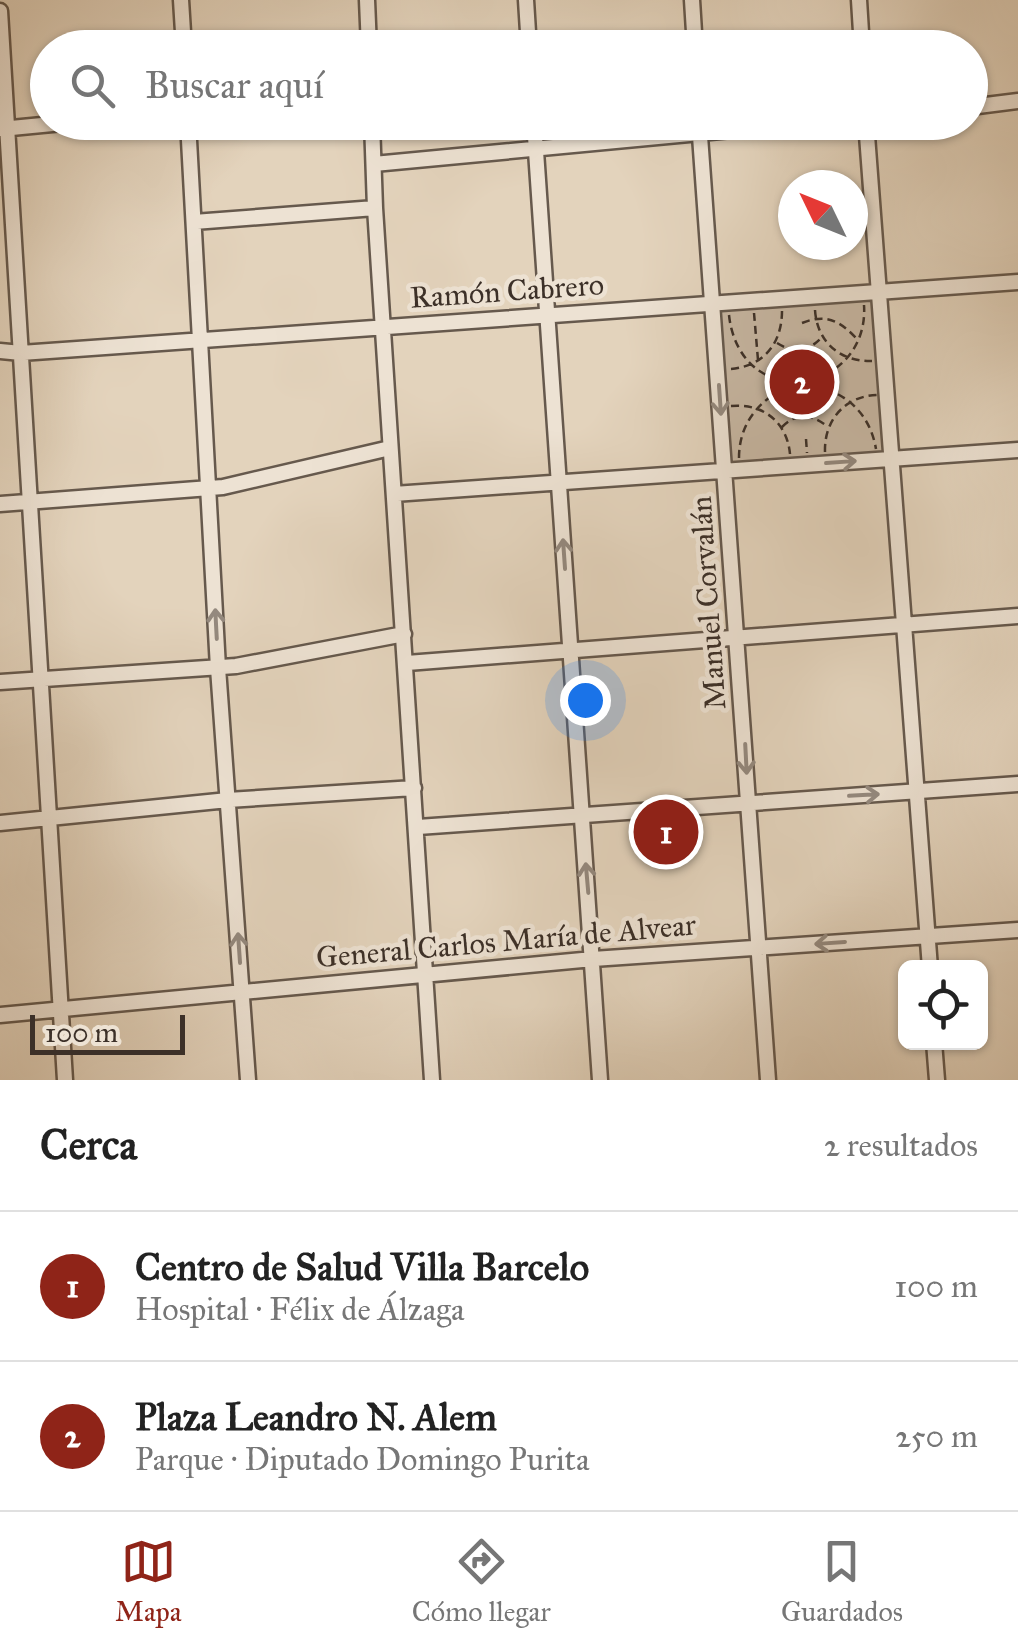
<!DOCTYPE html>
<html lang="es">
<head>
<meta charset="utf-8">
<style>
	:root { --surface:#fff; --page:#f2f2f2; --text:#222; --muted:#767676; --line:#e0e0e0; --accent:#8f2418 }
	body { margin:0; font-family:"IM FELL Great Primer",serif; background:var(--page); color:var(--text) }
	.controls { position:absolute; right:30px; bottom:30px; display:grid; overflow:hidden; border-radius:15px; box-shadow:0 2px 8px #0004 }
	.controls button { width:90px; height:90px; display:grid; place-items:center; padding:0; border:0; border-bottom:2px solid var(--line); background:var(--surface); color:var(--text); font:50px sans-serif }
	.compass { position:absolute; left:778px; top:170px; width:90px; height:90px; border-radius:50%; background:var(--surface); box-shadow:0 2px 8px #0004; rotate:313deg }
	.scale { position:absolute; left:30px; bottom:25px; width:155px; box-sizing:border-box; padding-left:10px; border:5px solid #3c3028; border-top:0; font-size:28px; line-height:35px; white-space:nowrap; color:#3c3028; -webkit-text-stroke:8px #ede2d3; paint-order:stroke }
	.you { position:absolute; left:585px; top:700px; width:35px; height:35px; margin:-25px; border:8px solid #fff; border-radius:50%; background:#1a73e8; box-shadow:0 0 0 15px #1a73e833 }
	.badge { display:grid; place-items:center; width:65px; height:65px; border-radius:50%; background:var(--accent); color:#fff; font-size:32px; font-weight:700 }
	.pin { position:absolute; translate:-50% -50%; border:5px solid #fff; box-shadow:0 2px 10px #0006 }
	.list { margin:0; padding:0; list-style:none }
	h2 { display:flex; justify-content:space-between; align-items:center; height:130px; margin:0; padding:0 40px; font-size:42px }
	h2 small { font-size:32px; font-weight:400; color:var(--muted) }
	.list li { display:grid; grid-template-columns:65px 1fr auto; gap:30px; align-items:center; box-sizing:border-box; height:150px; padding:0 40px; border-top:2px solid var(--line) }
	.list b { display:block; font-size:38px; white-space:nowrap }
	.list p { margin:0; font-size:32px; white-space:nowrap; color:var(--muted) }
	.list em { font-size:32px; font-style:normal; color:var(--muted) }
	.icon { flex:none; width:55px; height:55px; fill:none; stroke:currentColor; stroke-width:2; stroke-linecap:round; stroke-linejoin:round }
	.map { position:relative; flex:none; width:1018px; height:1080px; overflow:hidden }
	.search { position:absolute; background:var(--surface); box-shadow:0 2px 8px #0004; left:30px; right:30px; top:30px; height:110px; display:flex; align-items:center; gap:25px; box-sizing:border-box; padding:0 35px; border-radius:55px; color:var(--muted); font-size:38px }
	.sheet { height:430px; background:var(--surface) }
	nav { display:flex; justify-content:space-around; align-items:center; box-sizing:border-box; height:140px; border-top:2px solid var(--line); background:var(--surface); font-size:28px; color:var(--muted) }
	nav a { display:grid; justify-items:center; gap:5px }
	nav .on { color:var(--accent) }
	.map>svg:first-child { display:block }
	.green { fill:#c7b7a3; stroke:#827466; stroke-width:2.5 }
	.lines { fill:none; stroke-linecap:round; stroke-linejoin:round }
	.minor-casing { stroke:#66594d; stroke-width:19 }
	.path { stroke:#3c3028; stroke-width:2.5; stroke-dasharray:8 5; stroke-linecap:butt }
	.minor { stroke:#ede2d3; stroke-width:14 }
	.oneway { stroke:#94897e }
	.labels { text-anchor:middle; stroke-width:9; stroke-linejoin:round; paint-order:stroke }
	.street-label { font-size:30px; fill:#3c3028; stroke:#ede2d3 }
</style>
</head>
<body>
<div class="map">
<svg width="1018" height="1080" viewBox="0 0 1018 1080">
	<rect width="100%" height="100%" fill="#e3d3bc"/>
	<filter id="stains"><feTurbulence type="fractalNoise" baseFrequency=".002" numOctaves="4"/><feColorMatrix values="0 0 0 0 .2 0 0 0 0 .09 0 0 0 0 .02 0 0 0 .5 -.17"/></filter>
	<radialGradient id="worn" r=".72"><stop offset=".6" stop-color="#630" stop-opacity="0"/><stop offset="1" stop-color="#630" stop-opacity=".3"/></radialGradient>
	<path class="green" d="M880,292L890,458L726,470L713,303Z"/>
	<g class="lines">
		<g class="minor-casing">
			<path id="minor" d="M181,0L184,48
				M367,0L369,48
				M526,0L529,48
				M692,0L695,48
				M859,0L862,48
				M0,11L65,1080
				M970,107L1018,101
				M188,122L218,668L248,1080
				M372,122L375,208L432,1080
				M534,122L600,1080
				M699,122L768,1080
				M866,122L930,968
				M1,129L73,122
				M374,164L817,122
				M194,222L375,208
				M0,351L21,353L1018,282
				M394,494L1018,450
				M0,504L223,487L390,448
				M407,663L1018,616
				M0,682L236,666L404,634
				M0,823L228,800L414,788
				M418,827L1018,784
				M0,1015L593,959L1018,930
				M934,1042L937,1080"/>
		</g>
		<path class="path" d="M815,310C817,342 840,362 872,361
			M754,313L758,360
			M729,315C732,344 748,372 778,379
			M802,323C827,313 840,321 858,340
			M777,343C795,354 808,352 822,337
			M800,365C812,365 823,369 827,382C820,406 797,405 781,390L782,375Z
			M731,369C764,366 782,343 782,311
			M825,375C852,361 866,335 864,305
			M826,389C854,399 871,420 876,449
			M731,406C763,403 787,422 790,454
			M782,427C797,412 811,414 827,426
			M806,439L807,453
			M825,452C824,420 845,396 877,395
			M739,458C739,428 754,406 779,391"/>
		<use href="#minor" class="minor"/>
	</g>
	<defs><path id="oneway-shaft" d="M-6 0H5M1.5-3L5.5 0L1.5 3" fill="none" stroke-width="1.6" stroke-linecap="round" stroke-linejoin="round" transform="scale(2.5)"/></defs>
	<g class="oneway">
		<use href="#oneway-shaft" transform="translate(720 400) rotate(86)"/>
		<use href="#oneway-shaft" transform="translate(841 462) rotate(-4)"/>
		<use href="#oneway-shaft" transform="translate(564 554) rotate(-94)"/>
		<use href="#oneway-shaft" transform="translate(216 624) rotate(-93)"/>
		<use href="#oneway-shaft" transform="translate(746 759) rotate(87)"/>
		<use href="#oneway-shaft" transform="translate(864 795) rotate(-3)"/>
		<use href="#oneway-shaft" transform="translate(587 878) rotate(-95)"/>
		<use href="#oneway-shaft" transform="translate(830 943) rotate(176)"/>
		<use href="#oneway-shaft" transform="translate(239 948) rotate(-94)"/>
	</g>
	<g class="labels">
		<g class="street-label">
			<text transform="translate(507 291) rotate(-4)" y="10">Ramón Cabrero</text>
			<text transform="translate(708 603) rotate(-94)" y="10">Manuel Corvalán</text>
			<text transform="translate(506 941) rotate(-5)" y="10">General Carlos María de Alvear</text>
		</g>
	</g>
	<rect width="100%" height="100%" filter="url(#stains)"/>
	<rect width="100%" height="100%" fill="url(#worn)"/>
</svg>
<div class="controls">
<button><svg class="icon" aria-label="locate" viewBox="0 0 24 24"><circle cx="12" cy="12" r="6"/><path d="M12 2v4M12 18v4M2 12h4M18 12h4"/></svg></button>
</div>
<svg class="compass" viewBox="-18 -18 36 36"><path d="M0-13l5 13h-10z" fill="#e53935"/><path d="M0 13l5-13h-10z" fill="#767676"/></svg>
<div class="scale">100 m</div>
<div class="you"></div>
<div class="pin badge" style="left:666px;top:832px">1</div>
<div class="pin badge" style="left:802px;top:382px">2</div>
<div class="search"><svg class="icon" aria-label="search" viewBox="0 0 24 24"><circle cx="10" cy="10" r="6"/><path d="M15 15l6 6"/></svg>Buscar aquí</div>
</div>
<section class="sheet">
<h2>Cerca<small>2 resultados</small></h2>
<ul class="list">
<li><span class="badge">1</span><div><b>Centro de Salud Villa Barcelo</b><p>Hospital · Félix de Álzaga</p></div><em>100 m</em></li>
<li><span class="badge">2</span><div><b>Plaza Leandro N. Alem</b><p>Parque · Diputado Domingo Purita</p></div><em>250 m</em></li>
</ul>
</section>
<nav>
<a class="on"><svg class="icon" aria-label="map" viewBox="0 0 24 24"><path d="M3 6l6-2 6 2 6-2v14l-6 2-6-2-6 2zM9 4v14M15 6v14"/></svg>Mapa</a>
<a><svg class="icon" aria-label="directions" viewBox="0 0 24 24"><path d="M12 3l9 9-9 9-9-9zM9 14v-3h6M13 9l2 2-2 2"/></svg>Cómo llegar</a>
<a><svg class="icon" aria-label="saved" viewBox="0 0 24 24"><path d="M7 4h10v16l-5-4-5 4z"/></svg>Guardados</a>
</nav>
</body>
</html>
